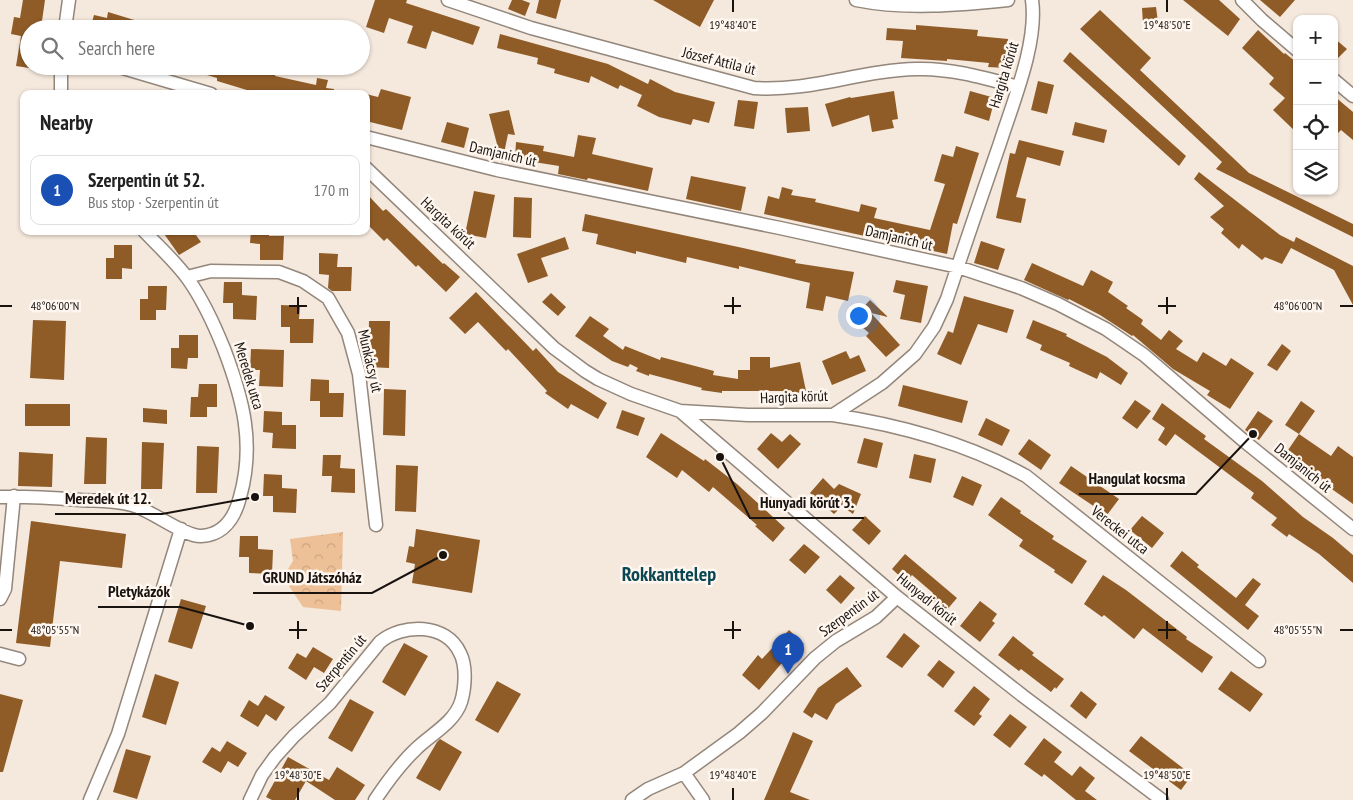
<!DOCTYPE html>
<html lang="en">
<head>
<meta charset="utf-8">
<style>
	:root { --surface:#fff; --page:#f2f2f2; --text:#222; --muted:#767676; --line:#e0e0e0; --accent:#2c7280 }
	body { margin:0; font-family:"PT Sans Narrow",sans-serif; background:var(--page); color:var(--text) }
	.controls { position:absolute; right:15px; top:15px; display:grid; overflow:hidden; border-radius:10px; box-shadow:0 1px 4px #0004 }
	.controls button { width:45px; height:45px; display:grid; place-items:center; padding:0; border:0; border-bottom:1px solid var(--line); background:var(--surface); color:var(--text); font:25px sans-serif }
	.you { position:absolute; left:858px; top:315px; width:18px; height:18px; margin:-12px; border:4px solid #fff; border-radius:50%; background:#1a73e8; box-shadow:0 0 0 8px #1a73e833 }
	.badge { display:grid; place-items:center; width:32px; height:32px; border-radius:50%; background:var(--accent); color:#fff; font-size:16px; font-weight:700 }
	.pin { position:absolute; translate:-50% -41px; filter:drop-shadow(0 1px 2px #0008) }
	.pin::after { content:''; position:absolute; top:26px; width:18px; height:15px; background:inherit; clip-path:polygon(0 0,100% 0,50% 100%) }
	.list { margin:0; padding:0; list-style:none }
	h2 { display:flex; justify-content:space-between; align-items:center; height:65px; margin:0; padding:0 20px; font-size:21px }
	h2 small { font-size:16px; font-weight:400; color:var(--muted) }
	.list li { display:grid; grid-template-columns:32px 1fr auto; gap:15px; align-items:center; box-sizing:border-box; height:70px; margin:0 10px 10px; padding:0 10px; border:1px solid var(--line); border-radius:10px }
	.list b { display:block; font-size:19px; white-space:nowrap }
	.list p { margin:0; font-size:16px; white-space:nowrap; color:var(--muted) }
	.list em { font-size:16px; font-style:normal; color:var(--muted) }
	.icon { flex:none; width:28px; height:28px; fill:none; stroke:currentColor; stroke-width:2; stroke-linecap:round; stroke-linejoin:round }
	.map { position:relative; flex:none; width:1353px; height:800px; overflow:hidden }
	.search { position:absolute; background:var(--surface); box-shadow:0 1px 4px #0004; left:20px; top:20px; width:350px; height:55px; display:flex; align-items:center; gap:12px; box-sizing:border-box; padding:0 18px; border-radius:28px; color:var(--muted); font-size:19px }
	.panel { position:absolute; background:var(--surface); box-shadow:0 1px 4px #0004; left:20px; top:90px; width:350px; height:145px; border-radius:10px }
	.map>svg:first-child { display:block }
	.forest { fill:url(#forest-crowns) }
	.building { fill:#8f5c28 }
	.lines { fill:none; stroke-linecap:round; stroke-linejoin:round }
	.street-casing { stroke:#93867b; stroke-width:15 }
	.street { stroke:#fff; stroke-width:12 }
	.ticks { fill:none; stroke:#18130f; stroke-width:2 }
	.labels { text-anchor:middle; stroke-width:5; stroke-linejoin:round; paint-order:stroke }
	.street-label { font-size:15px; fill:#18130f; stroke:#fef6ef }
	.district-label { font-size:20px; font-weight:bold; fill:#0b4752; stroke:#fef6ef }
	.ticks-label { font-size:12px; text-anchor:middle; fill:#18130f; stroke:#fef6ef; stroke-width:5; stroke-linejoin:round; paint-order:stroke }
	.leader { fill:none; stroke:#18130f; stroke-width:2 }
	.callout-dot { fill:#18130f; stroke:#fef6ef; stroke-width:2 }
	.callout-label { font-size:16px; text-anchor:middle; font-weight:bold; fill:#18130f; stroke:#fef6ef; stroke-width:5; stroke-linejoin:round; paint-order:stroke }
</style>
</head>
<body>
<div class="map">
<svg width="1353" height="800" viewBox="0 0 1353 800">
	<defs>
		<pattern id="forest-crowns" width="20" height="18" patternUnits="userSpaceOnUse" patternTransform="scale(1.25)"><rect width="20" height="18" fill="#eec098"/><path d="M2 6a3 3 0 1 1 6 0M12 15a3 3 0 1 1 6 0" fill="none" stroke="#cba482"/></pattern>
	</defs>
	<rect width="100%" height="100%" fill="#f5e8dc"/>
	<path class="forest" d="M343,532L341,611L303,607L283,577L293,561L290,539Z"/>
	<path class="building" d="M23,0H45L42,21L50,22V29H29V68L16,66L21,36L11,34L14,17L20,18Z
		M375,0H407L406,3L480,27L473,45L432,31L426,49L407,43L413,26L389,18L384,33L366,27Z
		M512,0H522L530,3L525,16L508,9Z
		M539,0H561L556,19L536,13Z
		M653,0H714L700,27Z
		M1183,0H1219L1240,19L1228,36Z
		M1260,0H1295L1280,17Z
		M1156,7L1158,22L1143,24L1142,8Z
		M1100,10L1151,58L1140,70L1249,173L1353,224V237L1216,169L1222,162L1080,29Z
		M108,12L154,26L153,29H90L94,15L107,18Z
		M916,25L978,30L977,36L1008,39L1006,68L988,67L989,63L947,59V61L901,58L903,41L886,40L887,28L916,30Z
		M1258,30L1284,54L1285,53L1297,63V133L1273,110L1285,98L1269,84L1274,78L1242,48Z
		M500,34L608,64L648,84L650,79L675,92L715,102L709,123L693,119L691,125L659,117L637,106L642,95L620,85L618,89L591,76L589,83L554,73L555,69L537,64L538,58L497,48Z
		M1334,38L1347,49L1334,62Z
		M1070,52L1186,156L1179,166L1063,61Z
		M187,66H259L276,71L275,76L316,85L317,78L328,80L326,88L334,89L333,94H260L217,81V78L187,69Z
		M1038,81L1054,85L1047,114L1031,110Z
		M381,89L411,97L402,130L366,121V94L378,97Z
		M894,91L898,119L892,120L894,128L872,132L869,115L832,127L825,104L850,97L851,98Z
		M970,91L995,98L989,121L964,113Z
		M1334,96L1353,112V140L1341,130L1334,137Z
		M738,100L758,102L754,129L734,126Z
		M808,107L810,131L787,133L785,108Z
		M509,110L515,135L508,134L502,163L489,114Z
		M447,122L469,128L464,148L441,142Z
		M1075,122L1107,130L1104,143L1072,135Z
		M578,135L596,138L592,154L653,168L648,191L588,178L587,180L558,174L559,166L515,159L516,142L544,146L543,151L574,157Z
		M1019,140L1064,151L1060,166L1027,157L1016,197L1026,199L1021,223L996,218L1010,153L1015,154Z
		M956,146L979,153L957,224L953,223L947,254L764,214L768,196L779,199L782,187L793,190L791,195L816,199L815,202L859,212L861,204L877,208L874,218L930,230L945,184L934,181L942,154L953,157Z
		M1199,172L1280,235L1294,242L1296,237L1353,266V305L1334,270L1291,248L1282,264L1265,257L1262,260L1242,244L1239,249L1221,233L1224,229L1210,217L1224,206L1194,179Z
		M691,176L746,187L741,211L686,199Z
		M474,191L495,195L486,238L465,234Z
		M366,193L383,211L386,209L443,264L444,263L460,277L446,292L418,265L416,267L387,238L384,241L366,223Z
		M514,197L532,198L531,238L513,237Z
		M585,214L743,248L796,260L795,263L854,272L848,301L826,296L823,311L806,308L810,283L739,266V269L687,257L686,263L636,251V254L596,244L598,234L582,231Z
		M162,231H193L201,242L179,255Z
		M251,231H269V236H284L283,260H260V244L250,243Z
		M565,237L569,249L541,258L548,276L528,283L517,254Z
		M981,241L1005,249L998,270L974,263Z
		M114,245H132V269L122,268V279H106V258H114Z
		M319,253L338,254L337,267H352L351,291H332L328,288L329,275L319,274Z
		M1032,263L1083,286L1091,270L1113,282L1108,292L1128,306L1126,308L1143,320L1141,324L1161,340L1169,330L1183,341L1176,349L1197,362L1203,352L1226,366L1231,358L1254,373L1230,409L1207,395L1210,391L1173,369L1133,335L1132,336L1100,315L1069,299L1068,300L1024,280Z
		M896,280L928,286L921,323L900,319L905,295L893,292Z
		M224,282H242V295L257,296L256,320L233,319V303H223Z
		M148,286H167L166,310H156V320H140V299H148Z
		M476,292L533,351L536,348L558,372L607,403L598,419L571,404L568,409L545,393L547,391L508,349L506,351L478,322L465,334L449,318Z
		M551,293L566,307L558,316L542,302Z
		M964,296L1014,310L1007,333L978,324L961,365L937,354L948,331L953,333Z
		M870,300L888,317L871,313L900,345L886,357L866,336L869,333L855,321V316Z
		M281,305L300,306L299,319H314L313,343H290V327H281Z
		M590,316L609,329L603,336L623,350L625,346L660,360L661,357L714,371L713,375L738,379V370H750V357H770V368L800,362L806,391L784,396L783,391H722V393L701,390L702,388L649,374V376L636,371L638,368L630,364L628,367L612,361L575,336Z
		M33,320L66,321L64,380L30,378Z
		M1033,320L1067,334L1066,336L1107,357L1128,373L1121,385L1100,372L1097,379L1069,366L1070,363L1040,350L1042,345L1026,338Z
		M369,321H390L389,368L368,367Z
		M179,335H198V358H188L187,369L171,368V348H179Z
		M1282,344L1291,351L1277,371L1267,365Z
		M251,349L284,350L283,387L259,386L260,370H250Z
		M846,351L850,359L859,355L866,371L832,385L822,361Z
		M311,379L329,380V393H344L343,417H320V401H310Z
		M199,384H217V407H207V417H190L191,397H198Z
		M903,385L968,401L962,423L898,406Z
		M384,389L406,390L405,436L383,435Z
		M1135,400L1151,411L1137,429L1122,418Z
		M1301,401L1315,411L1299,434L1285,425Z
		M1162,403L1206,436L1204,439L1262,481L1303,517L1333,538L1353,555V583L1319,554L1289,534L1287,537L1271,525L1277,518L1251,498L1254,493L1175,434L1166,446L1158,440L1165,428L1152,419Z
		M25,404H70V426H25Z
		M143,408L167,410V424L143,422Z
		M622,410L645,418L638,436L616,428Z
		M264,411L282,412V425H296V449L272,448L273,433L263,432Z
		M1258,411L1273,421L1259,440L1245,430Z
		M986,418L1010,430L1002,446L978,435Z
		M661,433L704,461L705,459L737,484L785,528L773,542L755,526L757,525L713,487L709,492L682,470L677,478L646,457Z
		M771,433L782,442L790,434L801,444L778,469L757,449Z
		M1299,434L1331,456L1338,446L1353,457V504L1309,473L1311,471L1286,453Z
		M86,437L107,438L106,484H84Z
		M864,438L883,443L877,468L857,463Z
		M1029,439L1051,455L1041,470L1018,454Z
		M142,442L164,443L162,489H141Z
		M197,446L219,447L217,493H196Z
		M19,452L53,454L52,487L18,486Z
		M914,454L936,459L931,483L909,478Z
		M323,455H341L340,468L355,469V493L331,492L332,476H322Z
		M396,465L418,466L416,512L395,511Z
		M1071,466L1119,499L1107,515L1059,483Z
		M264,474L282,475V488L297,489L296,513L273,512V496H263Z
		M962,476L982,485L973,506L953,497Z
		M823,478L834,489L839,484L861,494L853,514L842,506L834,514L810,493Z
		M1001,497L1021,511L1020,513L1054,536L1052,539L1087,561L1072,584L1054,572L1055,570L1019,546L1023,540L988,515Z
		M865,516L881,531L869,545L852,530Z
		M1142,516L1164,533L1152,548L1130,530Z
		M31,521L126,534L122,568L60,561L50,647L16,643Z
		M416,529L480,540L472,593L412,583L415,564L406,562L409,546L414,547Z
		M240,536H258V549L273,550L272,574L249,573V557H239Z
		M804,544L820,557L805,574L789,560Z
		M1182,551L1199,565L1197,567L1236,598L1253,578L1261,584L1245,605L1259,616L1248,630L1170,566Z
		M905,554L957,598L945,612L928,598L933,593L912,575L906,582L892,569Z
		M840,575L855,588L841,604L826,590Z
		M1103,575L1126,590L1187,637L1186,639L1213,657L1202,673L1143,628L1134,639L1104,615L1102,617L1084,604Z
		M181,599L206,606L192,649L168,642Z
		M980,601L997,614L992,621L995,623L980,642L960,626Z
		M789,630L804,644L789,660L786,658L759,690L742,675L758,655L762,659Z
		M904,633L920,646L902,668L886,657Z
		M1013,636L1034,653L1032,655L1064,679L1056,689L1055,687L1051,692L1021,669L1019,671L998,655Z
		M404,643L428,656L405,696L382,682Z
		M313,647L333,659L324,673L314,667L306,680L288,668L297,653L306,658Z
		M939,660L955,672L943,688L927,675Z
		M847,667L862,686L836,704L827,720L815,713L812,718L803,712L818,688Z
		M1231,671L1263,694L1250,712L1218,689Z
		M155,674L179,682L166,725L142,717Z
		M497,681L521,694L498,733L475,720Z
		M974,686L990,699L979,714L982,716L974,726L954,711Z
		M1081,691L1097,704L1086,719L1070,706Z
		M0,694L23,700L3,772H0Z
		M265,695L285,707L276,721L266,714L258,727L240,716L249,700L258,706Z
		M350,699L374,712L352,752L328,738Z
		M1010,714L1027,727L1010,748L993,735Z
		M793,732L813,741L790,792L810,800H764Z
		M1141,736L1192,775L1181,790L1129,751Z
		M1044,738L1062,752L1054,762L1072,776L1080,766L1095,778L1085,791L1097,800H1076L1044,774L1042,777L1024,764Z
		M440,739L462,752L440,791L416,778L437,742Z
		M227,741L247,753L238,767L228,761L221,773L202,762L212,747L220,752Z
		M126,749L151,756L137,799L113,792Z
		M288,757L329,780L337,767L365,785L355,800H335L306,781L295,800H272L266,797Z"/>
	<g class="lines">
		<g class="street-casing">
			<path id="street" d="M448,0L531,28L754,88C810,92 861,70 917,69C951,68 985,78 1018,87
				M856,0C906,10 958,5 1008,0
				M1242,0L1262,20L1297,50
				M65,29L69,0
				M61,66V94
				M116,66L211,94
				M1334,80L1353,96
				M366,137L497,170L780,228L958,267L1021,288L1058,304L1106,329L1144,355L1244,441L1353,529
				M366,168L554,348L585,371L598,379L631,394L680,411L748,415H833L882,383L915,354L934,327L947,299C964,247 982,195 1000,143C1013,102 1038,43 1032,0
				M187,277L211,271L279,272L303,281L328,298L348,333L359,374L376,525
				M680,411L897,597L1023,696L1162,800
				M833,415C900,425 966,443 1026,476L1259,661
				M0,497C26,496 53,498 80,500C97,501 115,500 132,505C151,510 185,537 201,536C224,535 235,517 240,497C255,444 243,399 224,349C214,324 203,300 188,279C176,262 158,246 144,231
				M0,599L5,589L14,496
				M0,654L19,659
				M684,773L703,800
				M90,800L118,734L181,529
				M250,800L262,775L275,757L294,736L330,703L380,642C403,623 446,623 460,653C467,666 465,689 461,702C454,723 430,735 416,749C400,764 387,782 375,800
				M632,800L648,789L684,773L739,733L762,713L815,658L836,641L876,617L897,597"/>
		</g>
		<use href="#street" class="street"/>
	</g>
	<path class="ticks" d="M733,0V12M1167,0V12M298,297V314M733,297V314M1167,297V314M0,306H12M289,306H307M724,306H741M1158,306H1176M1340,306H1353M298,621V639M733,621V639M1167,621V639M0,630H12M289,630H307M724,630H741M1158,630H1176M1340,630H1353M298,788V800M733,788V800M1167,788V800"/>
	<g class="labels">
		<g class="street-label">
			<text transform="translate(719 61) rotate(14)" y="5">József Attila út</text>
			<text transform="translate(1004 75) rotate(-73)" y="5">Hargita körút</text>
			<text transform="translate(503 154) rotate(13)" y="5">Damjanich út</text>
			<text transform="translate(448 223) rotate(43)" y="5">Hargita körút</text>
			<text transform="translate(899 238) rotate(13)" y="5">Damjanich út</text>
			<text transform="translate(370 361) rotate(77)" y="5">Munkácsy út</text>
			<text transform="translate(249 376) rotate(73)" y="5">Meredek utca</text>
			<text transform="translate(794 397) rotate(-2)" y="5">Hargita körút</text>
			<text transform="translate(1303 468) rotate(39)" y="5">Damjanich út</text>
			<text transform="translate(1120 530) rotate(38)" y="5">Vereckei utca</text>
			<text transform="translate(927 599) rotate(39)" y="5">Hunyadi körút</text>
			<text transform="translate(849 613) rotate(-36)" y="5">Szerpentin út</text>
			<text transform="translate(341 663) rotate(-50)" y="5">Szerpentin út</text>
		</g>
		<g class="district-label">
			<text x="669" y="581">Rokkanttelep</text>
		</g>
	</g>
	<g class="ticks-label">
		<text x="733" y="29">19°48'40"E</text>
		<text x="1167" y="29">19°48'50"E</text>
		<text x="55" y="310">48°06'00"N</text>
		<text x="1298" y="310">48°06'00"N</text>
		<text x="55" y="634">48°05'55"N</text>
		<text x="1298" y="634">48°05'55"N</text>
		<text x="298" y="779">19°48'30"E</text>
		<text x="733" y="779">19°48'40"E</text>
		<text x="1167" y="779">19°48'50"E</text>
	</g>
	<path class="leader" d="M1253 434L1196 494H1079M255 497L162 514H55M720 457L750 518H864M443 555L372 593H253M250 626L180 607H98"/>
	<g class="callout-dot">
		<circle cx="1253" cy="434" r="5"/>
		<circle cx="255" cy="497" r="5"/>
		<circle cx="720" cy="457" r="5"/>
		<circle cx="443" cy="555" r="5"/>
		<circle cx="250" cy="626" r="5"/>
	</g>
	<g class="callout-label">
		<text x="1137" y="484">Hangulat kocsma</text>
		<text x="108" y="504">Meredek út 12.</text>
		<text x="807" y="508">Hunyadi körút 3.</text>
		<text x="312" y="583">GRUND Játszóház</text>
		<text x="139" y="597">Pletykázók</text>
	</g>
</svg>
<div class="controls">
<button>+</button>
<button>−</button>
<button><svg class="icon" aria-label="locate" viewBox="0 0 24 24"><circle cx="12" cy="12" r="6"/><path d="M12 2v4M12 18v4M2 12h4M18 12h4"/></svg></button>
<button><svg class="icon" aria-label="layers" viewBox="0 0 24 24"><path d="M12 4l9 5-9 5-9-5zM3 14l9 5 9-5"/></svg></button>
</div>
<div class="you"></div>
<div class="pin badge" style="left:788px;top:674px;background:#1a4fb4">1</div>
<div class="search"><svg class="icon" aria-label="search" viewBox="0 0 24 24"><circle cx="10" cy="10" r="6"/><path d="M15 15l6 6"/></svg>Search here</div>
<section class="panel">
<h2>Nearby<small></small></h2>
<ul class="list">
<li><span class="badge" style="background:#1a4fb4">1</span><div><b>Szerpentin út 52.</b><p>Bus stop · Szerpentin út</p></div><em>170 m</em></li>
</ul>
</section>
</div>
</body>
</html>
